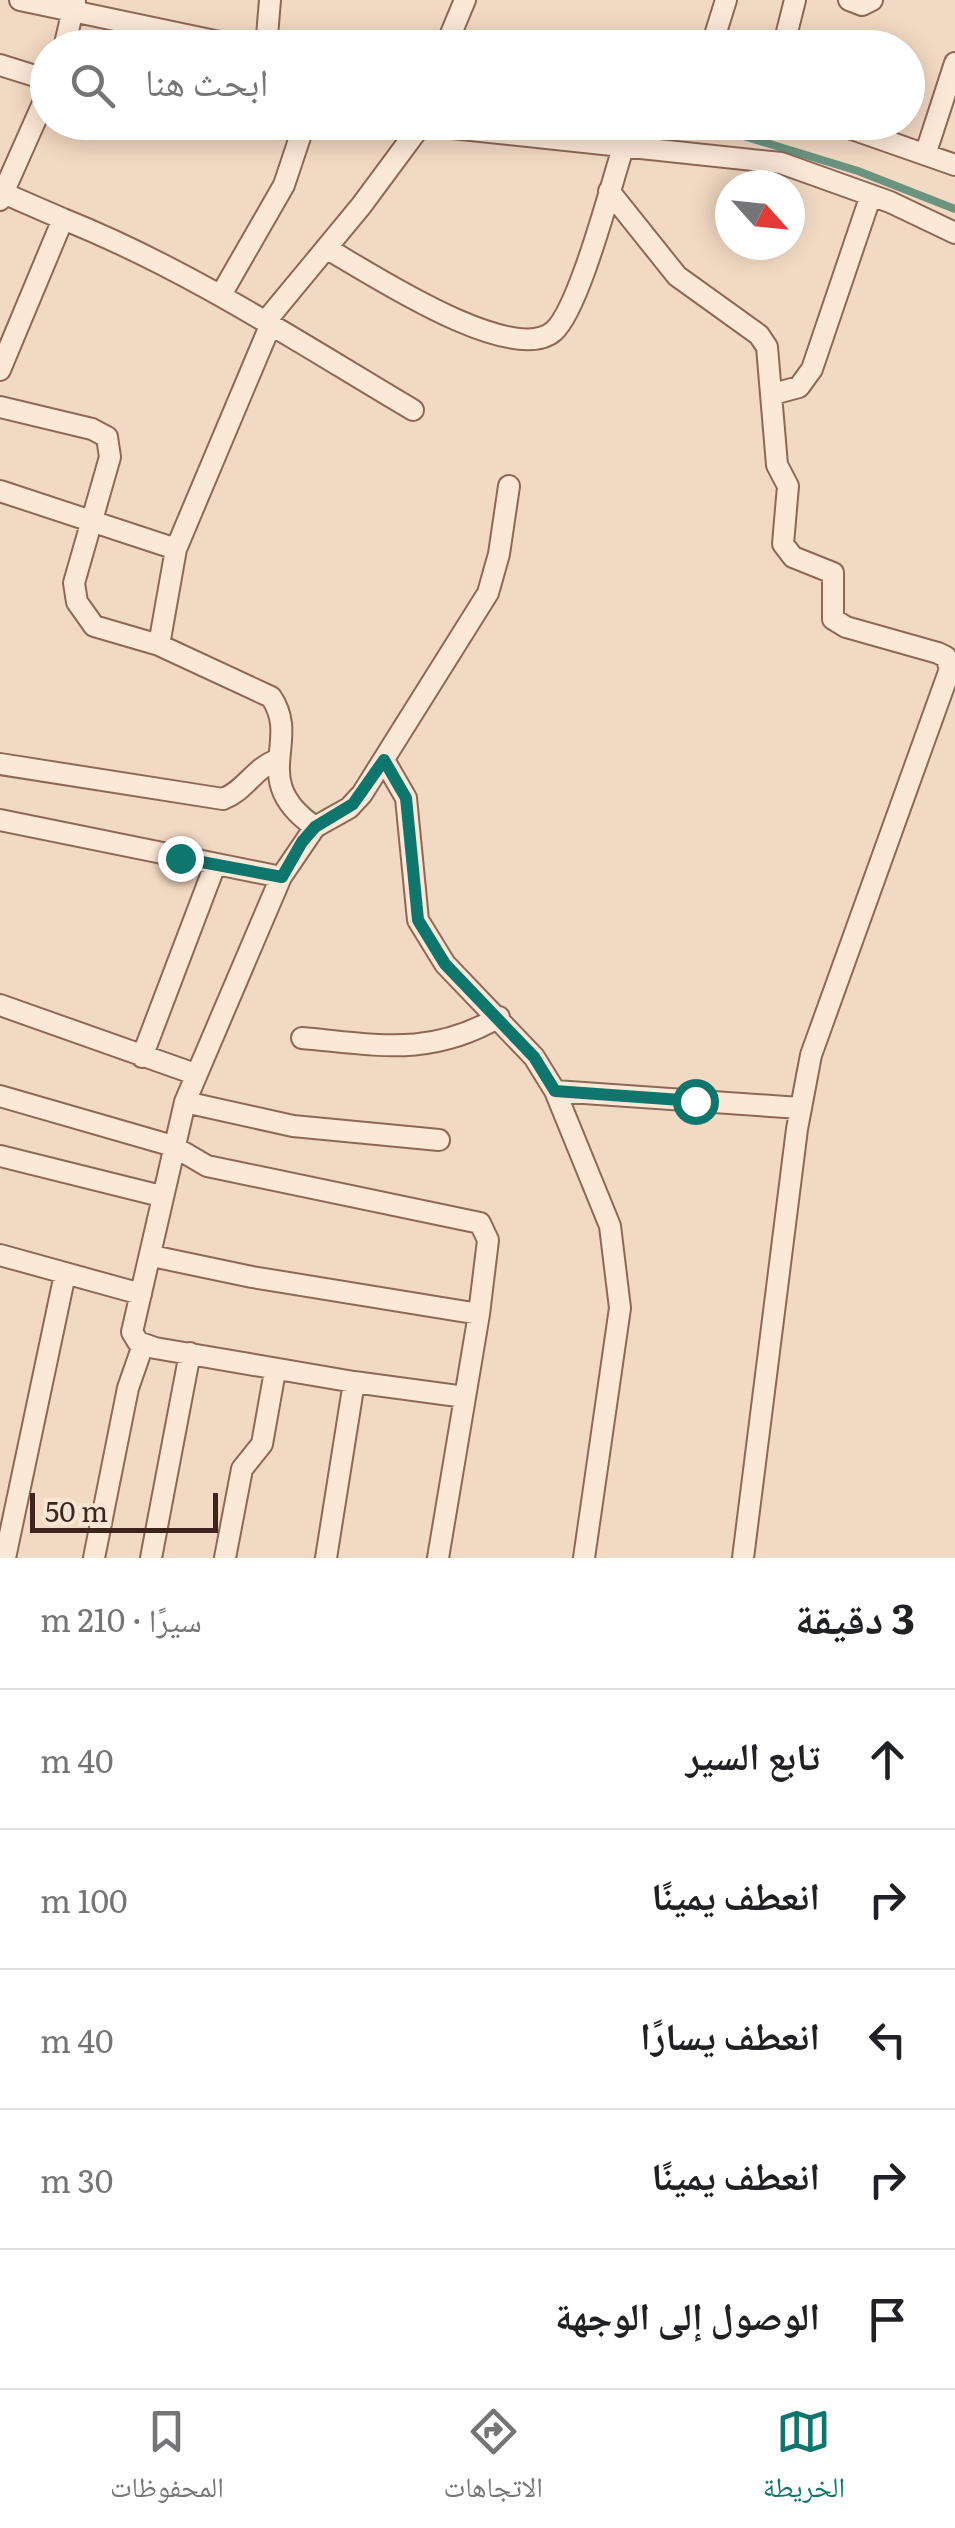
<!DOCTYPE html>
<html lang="ar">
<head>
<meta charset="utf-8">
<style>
	:root { --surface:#fff; --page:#f2f2f2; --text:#202124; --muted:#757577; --line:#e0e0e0; --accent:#0f766e }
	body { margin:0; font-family:Literata,"Noto Naskh Arabic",serif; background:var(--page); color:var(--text); direction:rtl }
	.compass { position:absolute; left:715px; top:170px; width:90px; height:90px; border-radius:50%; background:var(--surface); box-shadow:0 5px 25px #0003; rotate:117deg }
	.scale { position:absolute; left:30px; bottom:25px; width:188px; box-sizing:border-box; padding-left:10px; border:5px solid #3d251d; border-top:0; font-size:28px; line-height:35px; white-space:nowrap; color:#3d251d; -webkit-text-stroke:8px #f9e5d3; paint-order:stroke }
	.stop { position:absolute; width:30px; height:30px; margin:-22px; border:8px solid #0f766e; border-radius:50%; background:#fff }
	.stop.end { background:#0f766e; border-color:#fff; box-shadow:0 2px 10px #0008 }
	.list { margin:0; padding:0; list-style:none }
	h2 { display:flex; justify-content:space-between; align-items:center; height:130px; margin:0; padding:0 40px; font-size:42px }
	h2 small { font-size:32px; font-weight:400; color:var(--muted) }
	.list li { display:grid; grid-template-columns:65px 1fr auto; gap:30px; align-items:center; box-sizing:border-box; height:140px; padding:0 40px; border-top:2px solid var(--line) }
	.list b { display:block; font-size:38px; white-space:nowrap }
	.list em { font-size:32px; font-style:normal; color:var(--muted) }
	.icon { flex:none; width:55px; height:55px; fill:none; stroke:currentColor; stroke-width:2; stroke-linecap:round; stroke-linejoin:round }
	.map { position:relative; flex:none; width:955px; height:1558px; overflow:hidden; direction:ltr }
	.search { position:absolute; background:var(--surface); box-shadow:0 5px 25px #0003; left:30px; right:30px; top:30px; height:110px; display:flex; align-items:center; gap:25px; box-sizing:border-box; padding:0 35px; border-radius:55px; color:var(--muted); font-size:38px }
	.sheet { height:830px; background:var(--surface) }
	nav { display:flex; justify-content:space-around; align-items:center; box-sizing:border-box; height:140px; border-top:2px solid var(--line); background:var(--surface); font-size:28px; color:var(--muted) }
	nav a { display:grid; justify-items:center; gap:5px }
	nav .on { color:var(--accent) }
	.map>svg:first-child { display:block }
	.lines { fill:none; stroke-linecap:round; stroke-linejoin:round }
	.stream { stroke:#6b9480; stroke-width:8 }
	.minor-casing { stroke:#8e6857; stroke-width:24 }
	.minor { stroke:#fce8d7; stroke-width:20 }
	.route { stroke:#0f766e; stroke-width:12 }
</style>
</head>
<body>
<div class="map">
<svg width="955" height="1558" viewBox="0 0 955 1558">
	<rect width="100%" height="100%" fill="#f2d9c3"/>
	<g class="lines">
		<path class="stream" d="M589,122L737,134L858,171L955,209"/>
		<g class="minor-casing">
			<path id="minor" d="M20,0L248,48
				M849,0L862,5L872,0
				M64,48L75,1
				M266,48L270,0
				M445,48L465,0
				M711,48L726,0
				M783,48L795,0
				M0,65L48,80
				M395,122L781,163L890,202L955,233
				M832,122L955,165
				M926,152L955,63
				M609,191L677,276L759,335L767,347L777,465L788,486L783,544L793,557L833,573V619L846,627L938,653L946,657L950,669L811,1055L797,1129L743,1558
				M3,193L63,219
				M0,200L48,92
				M326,248C368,272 513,368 554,331C580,307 611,184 624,145L627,122
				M222,293L284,185L305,122
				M265,322L361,206L421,125
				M0,370L63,219C188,269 298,342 413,410
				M773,394L799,387L812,369L871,195
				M0,407L92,429L107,437L110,457L74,583L77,602L94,626L159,645L271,697C302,742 247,780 315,827
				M0,491L176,549
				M159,645L176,549L270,326
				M384,760L406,798L418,920L445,964L534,1057L555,1091L610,1226L620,1308L584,1558
				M0,764L223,799C245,791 254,768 277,760
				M0,820L281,877L185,1102L132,1332L138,1342L155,1348L354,1382L326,1558
				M281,877L315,827L349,808L362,794L488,593L499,554L509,486
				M0,1005L195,1074
				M302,1038C378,1045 431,1057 499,1017
				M142,1057L215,865
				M555,1091L800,1108
				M0,1096L173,1146L207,1166L480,1223L488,1240L479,1314L438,1558
				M185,1102L293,1126L439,1140
				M0,1156L161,1196
				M0,1255L141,1294
				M152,1256L252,1277L479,1314
				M354,1382L465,1397
				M5,1558L65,1274
				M94,1558L128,1388L143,1345
				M151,1558L190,1353
				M225,1558L242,1469L262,1444L275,1371"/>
		</g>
		<use href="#minor" class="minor"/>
	</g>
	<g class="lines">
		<path class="route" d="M180,858L282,877L302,842L315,827L353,804L384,760L406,798L418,920L445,964L534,1057L555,1091L695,1101"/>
	</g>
</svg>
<svg class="compass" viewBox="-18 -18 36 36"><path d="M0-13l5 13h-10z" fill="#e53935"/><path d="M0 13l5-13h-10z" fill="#757577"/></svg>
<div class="scale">50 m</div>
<div class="stop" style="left:695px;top:1101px"></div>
<div class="stop end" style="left:180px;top:858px"></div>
<div class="search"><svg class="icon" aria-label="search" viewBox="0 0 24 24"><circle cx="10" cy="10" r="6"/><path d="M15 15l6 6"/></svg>ابحث هنا</div>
</div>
<section class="sheet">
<h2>3 دقيقة<small>سيرًا · 210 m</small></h2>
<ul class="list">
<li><svg class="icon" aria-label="ahead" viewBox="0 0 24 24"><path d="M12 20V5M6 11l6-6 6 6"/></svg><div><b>تابع السير</b></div><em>40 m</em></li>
<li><svg class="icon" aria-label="right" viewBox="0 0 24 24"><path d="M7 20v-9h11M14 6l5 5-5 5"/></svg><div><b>انعطف يمينًا</b></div><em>100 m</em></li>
<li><svg class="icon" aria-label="left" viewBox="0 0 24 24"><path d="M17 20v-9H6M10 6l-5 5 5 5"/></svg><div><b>انعطف يسارًا</b></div><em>40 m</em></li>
<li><svg class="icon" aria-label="right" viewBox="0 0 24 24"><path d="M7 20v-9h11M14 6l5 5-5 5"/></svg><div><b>انعطف يمينًا</b></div><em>30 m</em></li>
<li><svg class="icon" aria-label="arrive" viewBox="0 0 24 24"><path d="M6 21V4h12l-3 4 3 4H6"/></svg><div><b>الوصول إلى الوجهة</b></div></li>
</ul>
</section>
<nav>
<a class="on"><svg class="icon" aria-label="map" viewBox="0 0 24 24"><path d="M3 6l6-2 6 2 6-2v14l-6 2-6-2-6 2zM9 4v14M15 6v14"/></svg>الخريطة</a>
<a><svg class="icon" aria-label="directions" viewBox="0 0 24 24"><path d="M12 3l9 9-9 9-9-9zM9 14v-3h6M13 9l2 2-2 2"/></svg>الاتجاهات</a>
<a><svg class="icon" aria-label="saved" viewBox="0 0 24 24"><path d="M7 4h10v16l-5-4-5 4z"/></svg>المحفوظات</a>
</nav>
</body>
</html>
